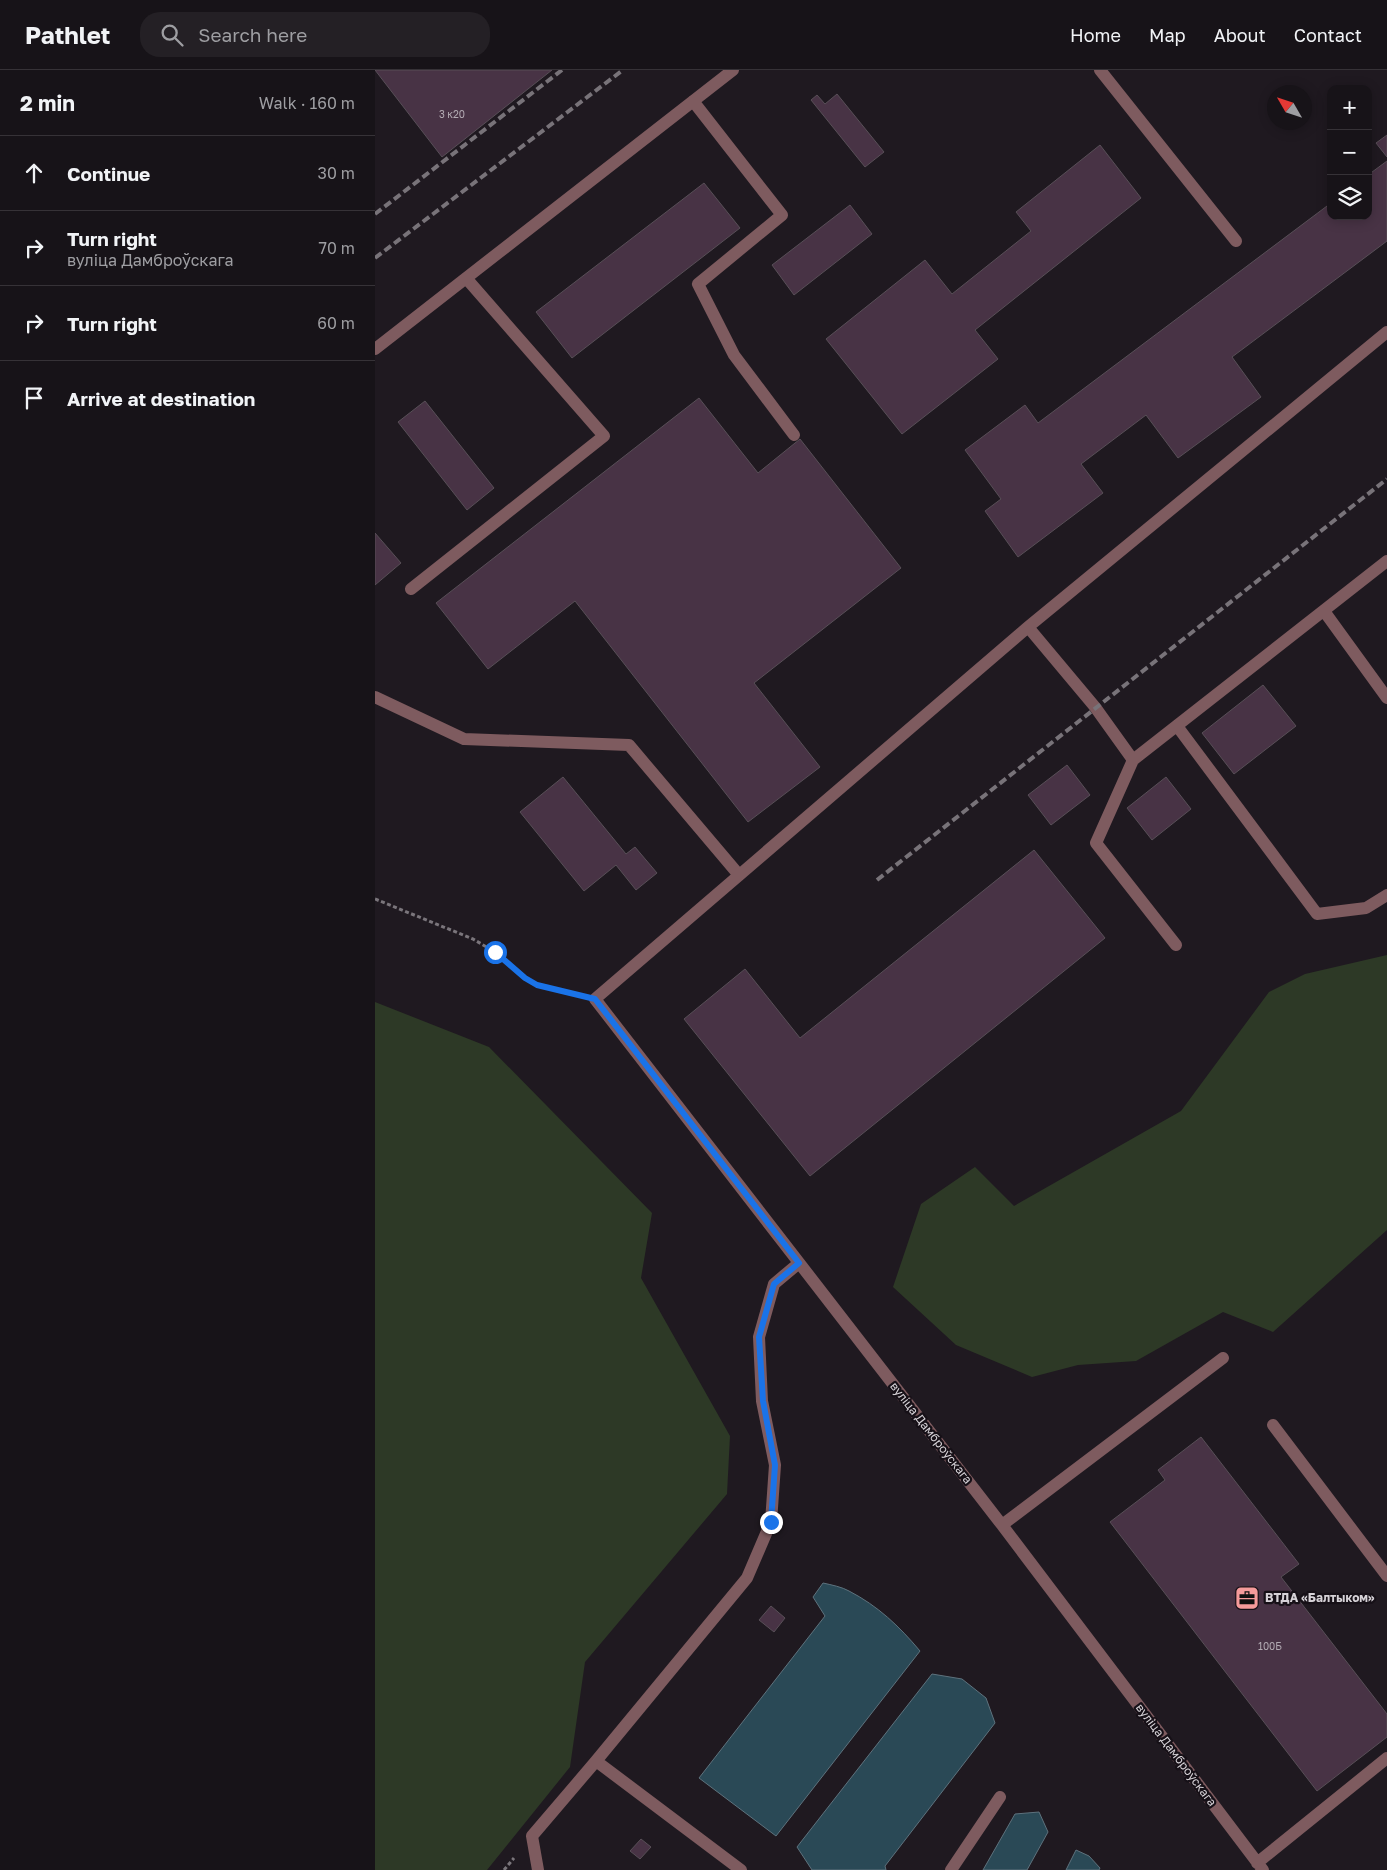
<!DOCTYPE html>
<html lang="en">
<head>
<meta charset="utf-8">
<style>
	:root { --surface:#171318; --page:#242025; --text:#f1f3f6; --muted:#9e9ea2; --line:#363237 }
	body { margin:0; font-family:"Golos Text",sans-serif; background:var(--page); color:var(--text) }
	.controls { position:absolute; right:15px; top:15px; display:grid; overflow:hidden; border-radius:10px; box-shadow:0 2px 12px #0003 }
	.controls button { width:45px; height:45px; display:grid; place-items:center; padding:0; border:0; border-bottom:1px solid var(--line); background:var(--surface); color:var(--text); font:25px sans-serif }
	.compass { position:absolute; left:892px; top:15px; width:45px; height:45px; border-radius:50%; background:var(--surface); box-shadow:0 2px 12px #0003; rotate:309deg }
	.stop { position:absolute; width:15px; height:15px; margin:-11px; border:4px solid #1a73e8; border-radius:50%; background:#fff }
	.stop.end { background:#1a73e8; border-color:#fff; box-shadow:0 1px 5px #0008 }
	.list { margin:0; padding:0; list-style:none }
	h2 { display:flex; justify-content:space-between; align-items:center; height:65px; margin:0; padding:0 20px; font-size:21px }
	h2 small { font-size:16px; font-weight:400; color:var(--muted) }
	.list li { display:grid; grid-template-columns:32px 1fr auto; gap:15px; align-items:center; box-sizing:border-box; height:75px; padding:0 20px; border-top:1px solid var(--line) }
	.list b { display:block; font-size:19px; white-space:nowrap }
	.list p { margin:0; font-size:16px; white-space:nowrap; color:var(--muted) }
	.list em { font-size:16px; font-style:normal; color:var(--muted) }
	.icon { flex:none; width:28px; height:28px; fill:none; stroke:currentColor; stroke-width:2; stroke-linecap:round; stroke-linejoin:round }
	.map { position:relative; flex:none; width:1012px; height:1800px; overflow:hidden }
	header { display:flex; align-items:center; gap:30px; box-sizing:border-box; height:70px; padding:0 25px; background:var(--surface); border-bottom:1px solid var(--line) }
	header strong { font-size:24px }
	nav { display:flex; gap:28px; margin-inline-start:auto; font-size:18px }
	.search { width:350px; height:45px; background:var(--page); display:flex; align-items:center; gap:12px; box-sizing:border-box; padding:0 18px; border-radius:20px; color:var(--muted); font-size:19px }
	main { display:flex }
	aside { flex:1; background:var(--surface) }
	.map>svg:first-child { display:block }
	.green { fill:#2d3926 }
	.water { fill:#2a4956; stroke:#5e727d }
	.building { fill:#483345; stroke:#584f57 }
	.lines { fill:none; stroke-linecap:round; stroke-linejoin:round }
	.path { stroke:#7a757b; stroke-width:3; stroke-dasharray:4 2.5; stroke-linecap:butt }
	.minor { stroke:#7e5b5f; stroke-width:12 }
	.rail { stroke:#787379; stroke-width:4; stroke-dasharray:8 4; stroke-linecap:butt }
	.route { stroke:#1a73e8; stroke-width:6 }
	.labels { text-anchor:middle; stroke-width:4.5; stroke-linejoin:round; paint-order:stroke }
	.number-label { font-size:10px; fill:#b2aab2 }
	.street-label { font-size:12px; fill:#d6d2d7; stroke:#161017 }
	.poi-label { font-size:12px; font-weight:bold; fill:#d6d2d7; stroke:#161017; text-anchor:start }
</style>
</head>
<body>
<header>
<strong>Pathlet</strong>
<div class="search"><svg class="icon" aria-label="search" viewBox="0 0 24 24"><circle cx="10" cy="10" r="6"/><path d="M15 15l6 6"/></svg>Search here</div>
<nav><a>Home</a><a>Map</a><a>About</a><a>Contact</a></nav>
</header>
<main>
<aside>
<h2>2 min<small>Walk · 160 m</small></h2>
<ul class="list">
<li><svg class="icon" aria-label="ahead" viewBox="0 0 24 24"><path d="M12 20V5M6 11l6-6 6 6"/></svg><div><b>Continue</b></div><em>30 m</em></li>
<li><svg class="icon" aria-label="right" viewBox="0 0 24 24"><path d="M7 20v-9h11M14 6l5 5-5 5"/></svg><div><b>Turn right</b><p>вуліца Дамброўскага</p></div><em>70 m</em></li>
<li><svg class="icon" aria-label="right" viewBox="0 0 24 24"><path d="M7 20v-9h11M14 6l5 5-5 5"/></svg><div><b>Turn right</b></div><em>60 m</em></li>
<li><svg class="icon" aria-label="arrive" viewBox="0 0 24 24"><path d="M6 21V4h12l-3 4 3 4H6"/></svg><div><b>Arrive at destination</b></div></li>
</ul>
</aside>
<div class="map">
<svg width="1012" height="1800" viewBox="0 0 1012 1800">
	<rect width="100%" height="100%" fill="#1f1920"/>
	<path class="green" d="M1012,885V1160L898,1262L848,1242L761,1291L703,1295L657,1307L581,1275L518,1217L546,1134L600,1097L639,1136L806,1041L894,922L930,904Z
		M0,932L114,977L277,1143L266,1208L355,1366L352,1424L210,1592L195,1697L112,1800H0Z"/>
	<path class="water" d="M448,1513C457,1515 467,1517 474,1521C503,1536 524,1556 545,1581L401,1766L324,1708L450,1546L438,1527Z
		M557,1604L587,1609L611,1628L620,1653L510,1796L511,1800H437L422,1777Z
		M664,1742L673,1762L652,1800H608L640,1744Z
		M701,1780L714,1786L725,1798L724,1800H691Z"/>
	<path class="building" d="M0,0H177L67,87Z
		M462,24L509,82L490,97L436,30L442,25L450,34Z
		M1012,65V87L1001,73Z
		M725,75L766,128L600,260L623,289L527,364L451,269L550,190L577,224L656,161L641,142Z
		M1012,91V171L857,287L886,327L803,388L771,345L706,394L728,423L643,487L610,441L626,429L590,380L650,335L663,353L956,133V146H993V105Z
		M329,113L365,158L197,288L161,242Z
		M475,135L497,164L419,225L397,195Z
		M324,328L383,403L425,369L526,498L379,613L445,697L373,752L200,531L113,599L61,533Z
		M50,331L119,418L92,440L23,352Z
		M0,463L26,493L0,515Z
		M888,615L921,656L859,704L827,663Z
		M692,695L715,725L676,755L653,725Z
		M188,707L251,784L260,777L282,803L261,820L241,795L209,821L145,742Z
		M791,707L816,739L777,770L752,738Z
		M659,780L730,868L435,1106L309,949L370,899L425,968Z
		M826,1367L924,1494L906,1507L1012,1644V1667L942,1721L735,1452L790,1410L783,1400Z
		M396,1536L410,1548L399,1562L384,1550Z
		M266,1769L276,1777L265,1789L255,1781Z"/>
	<g class="lines">
		<path class="path" d="M0,829L98,869L120,882L150,908L162,915L200,924
			M129,1800L139,1788"/>
		<path class="minor" d="M725,0L861,171
			M318,31L407,145L323,214L359,285L419,365
			M0,279L358,0
			M36,519L229,366L91,208
			M949,541L1012,628
			M653,557L720,637L758,690L721,773L801,875
			M0,627L89,669L254,675L364,805
			M802,656L942,844L991,838L1012,825
			M758,690L1012,491
			M898,1355L1012,1506
			M627,1455L848,1288
			M221,1691L366,1800
			M882,1793L1012,1688
			M163,1800L157,1766L221,1691L372,1508L396,1452L400,1395L387,1331L384,1267L399,1214L424,1193
			M576,1800L625,1727
			M888,1800L627,1455L220,929L653,557L1012,262"/>
		<path class="rail" d="M0,144L187,0
			M0,188L248,0
			M502,810L1012,409"/>
	</g>
	<g class="lines">
		<path class="route" d="M120,882L150,908L162,915L220,929L424,1193L399,1214L384,1267L388,1331L400,1395L396,1452"/>
	</g>
	<defs>
		<g id="office-square" transform="scale(1.25)"><rect x="-9" y="-9" width="18" height="18" rx="4" fill="#f59b9b" stroke="#161017"/><path d="M-6-3h4V-5.5h4V-3h4V5H-6ZM-1-4.5V-3h2v-1.5ZM-6 0V1H6V0Z" fill="#111"/></g>
	</defs>
	<g fill-rule="evenodd">
		<use href="#office-square" x="872" y="1528"/>
	</g>
	<g class="labels">
		<g class="number-label">
			<text x="77" y="48">3 к20</text>
			<text x="895" y="1580">100Б</text>
		</g>
		<g class="street-label">
			<text transform="translate(556 1363) rotate(52)" y="4">вуліца Дамброўскага</text>
			<text transform="translate(801 1685) rotate(53)" y="4">вуліца Дамброўскага</text>
		</g>
		<g class="poi-label">
			<text x="890" y="1532">ВТДА «Балтыком»</text>
		</g>
	</g>
</svg>
<div class="controls">
<button>+</button>
<button>−</button>
<button><svg class="icon" aria-label="layers" viewBox="0 0 24 24"><path d="M12 4l9 5-9 5-9-5zM3 14l9 5 9-5"/></svg></button>
</div>
<svg class="compass" viewBox="-18 -18 36 36"><path d="M0-13l5 13h-10z" fill="#e53935"/><path d="M0 13l5-13h-10z" fill="#9e9ea2"/></svg>
<div class="stop" style="left:120px;top:882px"></div>
<div class="stop end" style="left:396px;top:1452px"></div>
</div>
</main>
</body>
</html>
